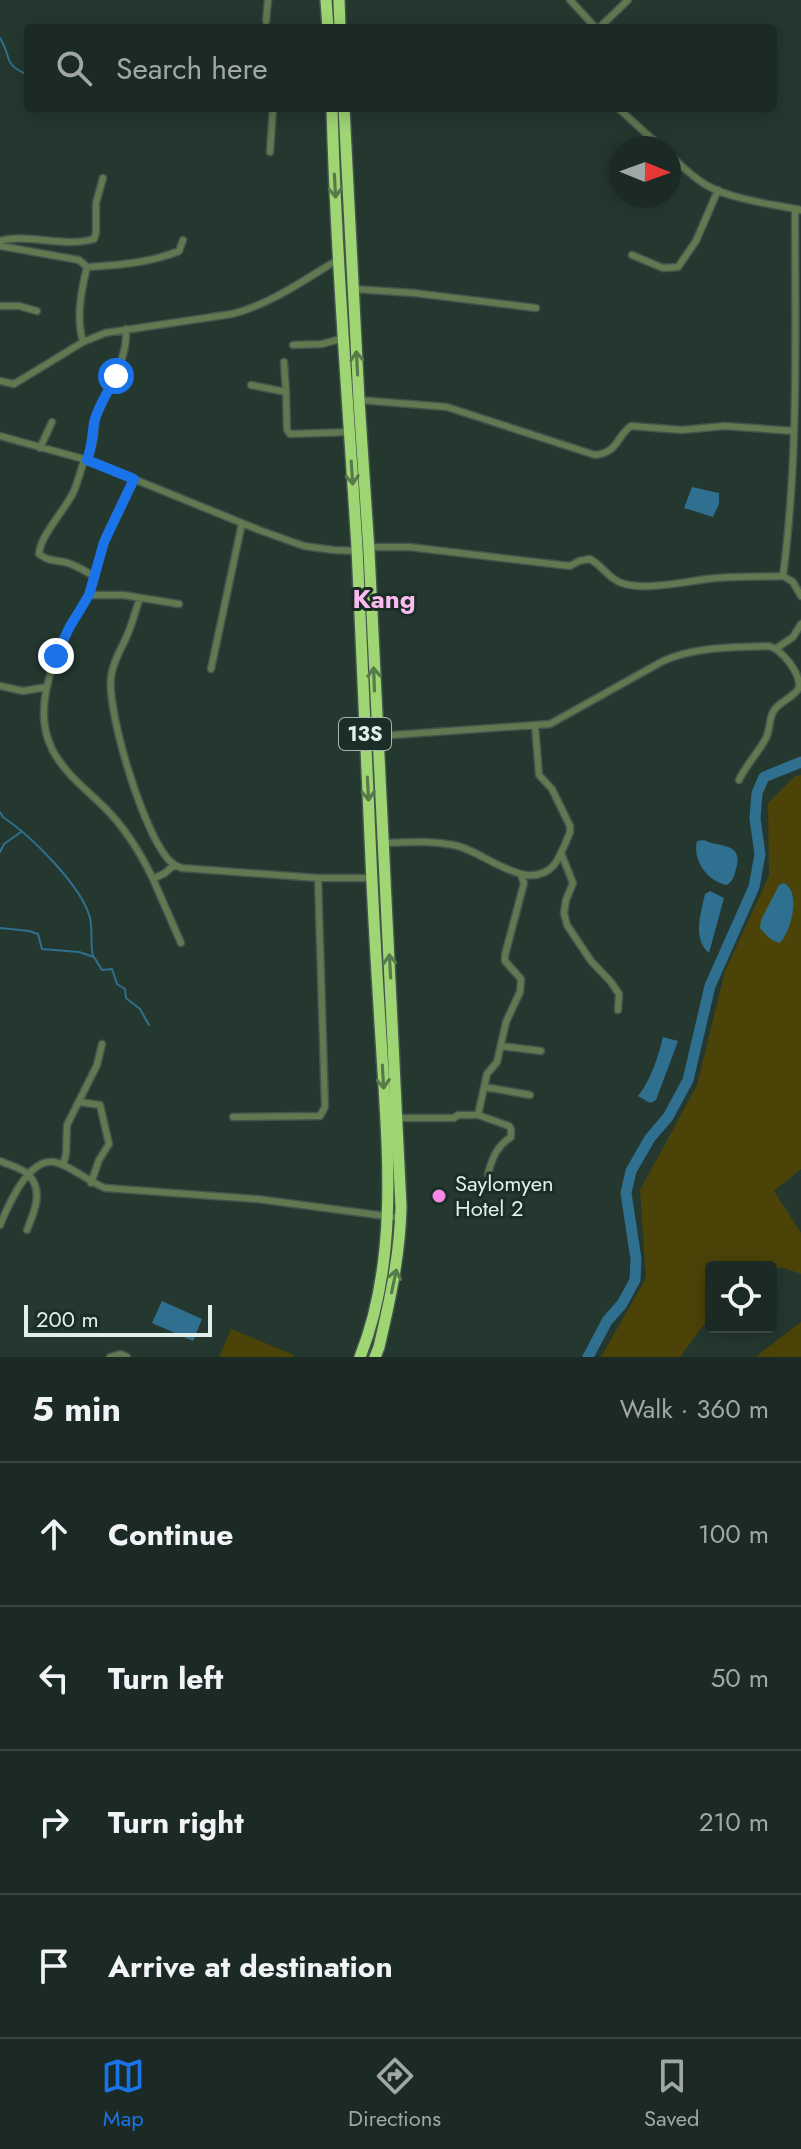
<!DOCTYPE html>
<html lang="en">
<head>
<meta charset="utf-8">
<style>
	:root { --surface:#1b2a24; --page:#283631; --text:#f1f3f6; --muted:#a0a7a6; --line:#394641; --accent:#1a73e8 }
	body { margin:0; font-family:Jost,sans-serif; background:var(--page); color:var(--text) }
	.controls { position:absolute; right:24px; bottom:24px; display:grid; overflow:hidden; border-radius:8px; box-shadow:0 4px 20px #0003 }
	.controls button { width:72px; height:72px; display:grid; place-items:center; padding:0; border:0; border-bottom:2px solid var(--line); background:var(--surface); color:var(--text); font:40px sans-serif }
	.compass { position:absolute; left:609px; top:136px; width:72px; height:72px; border-radius:50%; background:var(--surface); box-shadow:0 4px 20px #0003; rotate:91deg }
	.scale { position:absolute; left:24px; bottom:20px; width:188px; box-sizing:border-box; padding-left:8px; border:4px solid #e2eee8; border-top:0; font-size:22px; line-height:28px; white-space:nowrap; color:#e2eee8; -webkit-text-stroke:6px #1b2e26; paint-order:stroke }
	.stop { position:absolute; width:24px; height:24px; margin:-18px; border:6px solid #1a73e8; border-radius:50%; background:#fff }
	.stop.end { background:#1a73e8; border-color:#fff; box-shadow:0 2px 8px #0008 }
	.list { margin:0; padding:0; list-style:none }
	h2 { display:flex; justify-content:space-between; align-items:center; height:104px; margin:0; padding:0 32px; font-size:34px }
	h2 small { font-size:26px; font-weight:400; color:var(--muted) }
	.list li { display:grid; grid-template-columns:52px 1fr auto; gap:24px; align-items:center; box-sizing:border-box; height:144px; padding:0 32px; border-top:2px solid var(--line) }
	.list b { display:block; font-size:30px; white-space:nowrap }
	.list em { font-size:26px; font-style:normal; color:var(--muted) }
	.icon { flex:none; width:44px; height:44px; fill:none; stroke:currentColor; stroke-width:2; stroke-linecap:round; stroke-linejoin:round }
	.map { position:relative; flex:none; width:801px; height:1357px; overflow:hidden }
	.search { position:absolute; background:var(--surface); box-shadow:0 4px 20px #0003; left:24px; right:24px; top:24px; height:88px; display:flex; align-items:center; gap:20px; box-sizing:border-box; padding:0 28px; border-radius:8px; color:var(--muted); font-size:30px }
	.sheet { height:680px; background:var(--surface) }
	nav { display:flex; justify-content:space-around; align-items:center; box-sizing:border-box; height:112px; border-top:2px solid var(--line); background:var(--surface); font-size:22px; color:var(--muted) }
	nav a { display:grid; justify-items:center; gap:4px }
	nav .on { color:var(--accent) }
	.map>svg:first-child { display:block }
	.green { fill:#4c4309 }
	.water { fill:#2f6f8f }
	.lines { fill:none; stroke-linecap:round; stroke-linejoin:round }
	.stream { stroke:#2f6f8f; stroke-width:2 }
	.river { stroke:#2f6f8f; stroke-width:11 }
	.street-casing { stroke:#42554d; stroke-width:9 }
	.highway-casing { stroke:#42554d; stroke-width:14 }
	.street { stroke:#617851; stroke-width:6 }
	.highway { stroke:#9fd673; stroke-width:11 }
	.oneway { stroke:#567a49 }
	.route { stroke:#1a73e8; stroke-width:10 }
	.poi-dot { fill:#f987e9; stroke:#1b2e26; stroke-width:3 }
	.labels { text-anchor:middle; stroke-width:6; stroke-linejoin:round; paint-order:stroke }
	.shield { fill:#1b2e26; stroke:#a6b4ae; stroke-width:2 }
	.shield-label { font-size:20px; font-weight:bold; fill:#e2eee8 }
	.poi-label { font-size:22px; fill:#e2eee8; stroke:#1b2e26; text-anchor:start }
	.quarter-label { font-size:26px; font-weight:bold; fill:#fbbbf0; stroke:#1b2e26 }
</style>
</head>
<body>
<div class="map">
<svg width="801" height="1357" viewBox="0 0 801 1357">
	<rect width="100%" height="100%" fill="#243830"/>
	<path class="green" d="M801,775V1169L774,1191L801,1233V1274L781,1267L771,1273V1267H711V1315L680,1357H601L646,1278L640,1190L697,1085L725,971L769,876L768,803L795,776Z
		M801,1322V1357H755Z
		M231,1329L294,1355L293,1357H219Z"/>
	<path class="water" d="M692,487L719,493V504L713,517L684,508Z
		M704,840C720,848 744,842 736,869C734,877 733,881 727,885C708,882 692,860 697,841Z
		M784,883C801,892 792,929 780,943C771,941 766,935 760,928L761,920L779,885Z
		M710,891L724,898L709,953C692,939 701,913 705,894Z
		M663,1037L678,1041L656,1100L650,1103L638,1096C651,1080 658,1057 663,1037Z
		M162,1301L202,1319L193,1341L152,1323Z"/>
	<g class="lines">
		<path class="stream" d="M0,38C13,58 1,63 28,75
			M110,108H111
			M0,812L3,817C30,835 82,886 90,918C93,931 90,944 93,956
			M0,852L4,844L21,832
			M0,928L29,931L38,934L42,949L79,952L94,957L102,970L112,969L117,984L125,989L126,998L140,1009L149,1025"/>
		<path class="river" d="M588,1357L607,1321L622,1304L635,1280L636,1259L626,1193L631,1171L650,1138L668,1117L688,1080L710,986L754,887L760,854L755,819L757,793L764,777L801,762"/>
		<g class="street-casing">
			<path id="street" d="M570,0L596,28
				M266,21L268,0
				M599,28L628,0
				M618,108L662,148
				M270,152L273,108
				M669,154C681,165 693,178 708,186C734,200 772,204 801,210
				M795,209C795,331 799,454 783,576L793,582L801,596
				M0,241C27,233 64,248 94,239L96,233V203L103,178
				M0,246L79,260L87,267C118,265 150,263 179,251L183,240
				M632,255L663,268L678,267L696,241L718,190
				M354,289L414,293L536,308
				M0,306H19L37,311
				M83,342C76,318 81,291 87,267
				M293,345L322,344L344,338
				M284,362L286,392
				M0,381L14,384L83,342L105,333L232,314C271,304 304,280 339,259
				M251,385L286,392L287,430L290,434L349,432
				M359,400L447,407L595,455C619,452 615,438 631,426L682,430L724,426L794,431
				M0,436L87,460L259,530L304,546L333,550L358,551
				M40,448L52,422
				M84,460C81,470 78,481 74,491C66,509 40,535 39,554C48,561 54,560 64,562C75,564 85,571 95,577
				M87,460C90,452 93,445 94,436C95,429 94,424 96,418C106,387 128,363 126,329
				M134,479C125,500 113,520 105,540C98,557 97,577 89,594C83,606 74,618 68,631C51,665 33,711 52,749C64,773 86,789 105,808C125,828 141,854 153,879L165,873L174,865
				M369,547H409L570,566L579,561L590,559C603,566 609,580 625,584C646,590 685,582 707,579C732,576 758,577 783,576
				M89,595H123L179,604
				M140,598C135,611 132,626 126,638C120,651 112,664 111,678C107,713 145,839 171,862C175,866 177,866 182,868L318,878H372
				M777,648L793,637L801,624
				M211,669L242,523
				M0,686L23,691L47,687
				M378,736L550,724L663,661C697,646 732,648 769,646C782,650 801,673 799,688C794,697 781,701 775,709C768,717 771,729 766,738C758,753 746,765 739,780
				M383,843C408,842 433,840 458,846C485,853 529,894 554,865C561,856 566,842 570,832V826L552,789L539,775L535,725
				M561,853L573,883L566,900L564,913L567,925L591,961L611,982L619,994L618,1010
				M153,879L181,943
				M501,1046L541,1051
				M485,1087L530,1095
				M79,1102L100,1105L109,1144L99,1160L91,1183
				M478,1115L509,1126L511,1129V1137C497,1146 492,1158 488,1174
				M233,1117L320,1116L325,1107L318,878
				M398,1118H454L458,1115H478L487,1074L497,1062L506,1022L520,992L521,979L505,961V955L524,883L521,875
				M0,1161C9,1165 22,1168 29,1175C44,1192 34,1212 27,1230
				M63,1165L66,1154L67,1125L97,1065L102,1044
				M0,1225C8,1206 28,1158 54,1162C68,1164 89,1182 105,1188L257,1199L401,1218
				M110,1357L120,1354L127,1357"/>
		</g>
		<g class="highway-casing">
			<path id="highway" d="M326,0L328,28
				M339,0L340,28
				M332,108C336,255 348,402 357,548C363,659 366,771 372,882C375,945 379,1008 383,1071C389,1165 396,1267 360,1357
				M344,108L359,400L369,551L401,1207C400,1255 390,1300 379,1347L375,1357"/>
		</g>
		<use href="#street" class="street"/>
		<use href="#highway" class="highway"/>
	</g>
	<defs><path id="oneway-shaft" d="M-6 0H5M1.5-3L5.5 0L1.5 3" fill="none" stroke-width="1.6" stroke-linecap="round" stroke-linejoin="round" transform="scale(2)"/></defs>
	<g class="oneway">
		<use href="#oneway-shaft" transform="translate(335 186) rotate(87)"/>
		<use href="#oneway-shaft" transform="translate(357 363) rotate(-93)"/>
		<use href="#oneway-shaft" transform="translate(352 473) rotate(86)"/>
		<use href="#oneway-shaft" transform="translate(374 679) rotate(-92)"/>
		<use href="#oneway-shaft" transform="translate(368 789) rotate(87)"/>
		<use href="#oneway-shaft" transform="translate(390 966) rotate(-93)"/>
		<use href="#oneway-shaft" transform="translate(383 1077) rotate(87)"/>
		<use href="#oneway-shaft" transform="translate(394 1281) rotate(-78)"/>
	</g>
	<g class="lines">
		<path class="route" d="M56,656L69,628L89,595L104,542L134,479L87,460C92,447 92,436 94,423C97,407 109,391 116,376"/>
	</g>
	<circle class="poi-dot" cx="439" cy="1196" r="8"/>
	<g class="labels">
		<rect class="shield" x="339" y="718" width="52" height="32" rx="6"/>
		<g class="shield-label">
			<text x="365" y="741">13S</text>
		</g>
		<g class="poi-label">
			<text x="455" y="1191">Saylomyen<tspan x="455" dy="25">Hotel 2</tspan></text>
		</g>
		<g class="quarter-label">
			<text x="384" y="608">Kang</text>
		</g>
	</g>
</svg>
<div class="controls">
<button><svg class="icon" aria-label="locate" viewBox="0 0 24 24"><circle cx="12" cy="12" r="6"/><path d="M12 2v4M12 18v4M2 12h4M18 12h4"/></svg></button>
</div>
<svg class="compass" viewBox="-18 -18 36 36"><path d="M0-13l5 13h-10z" fill="#e53935"/><path d="M0 13l5-13h-10z" fill="#a0a7a6"/></svg>
<div class="scale">200 m</div>
<div class="stop" style="left:116px;top:376px"></div>
<div class="stop end" style="left:56px;top:656px"></div>
<div class="search"><svg class="icon" aria-label="search" viewBox="0 0 24 24"><circle cx="10" cy="10" r="6"/><path d="M15 15l6 6"/></svg>Search here</div>
</div>
<section class="sheet">
<h2>5 min<small>Walk · 360 m</small></h2>
<ul class="list">
<li><svg class="icon" aria-label="ahead" viewBox="0 0 24 24"><path d="M12 20V5M6 11l6-6 6 6"/></svg><div><b>Continue</b></div><em>100 m</em></li>
<li><svg class="icon" aria-label="left" viewBox="0 0 24 24"><path d="M17 20v-9H6M10 6l-5 5 5 5"/></svg><div><b>Turn left</b></div><em>50 m</em></li>
<li><svg class="icon" aria-label="right" viewBox="0 0 24 24"><path d="M7 20v-9h11M14 6l5 5-5 5"/></svg><div><b>Turn right</b></div><em>210 m</em></li>
<li><svg class="icon" aria-label="arrive" viewBox="0 0 24 24"><path d="M6 21V4h12l-3 4 3 4H6"/></svg><div><b>Arrive at destination</b></div></li>
</ul>
</section>
<nav>
<a class="on"><svg class="icon" aria-label="map" viewBox="0 0 24 24"><path d="M3 6l6-2 6 2 6-2v14l-6 2-6-2-6 2zM9 4v14M15 6v14"/></svg>Map</a>
<a><svg class="icon" aria-label="directions" viewBox="0 0 24 24"><path d="M12 3l9 9-9 9-9-9zM9 14v-3h6M13 9l2 2-2 2"/></svg>Directions</a>
<a><svg class="icon" aria-label="saved" viewBox="0 0 24 24"><path d="M7 4h10v16l-5-4-5 4z"/></svg>Saved</a>
</nav>
</body>
</html>
